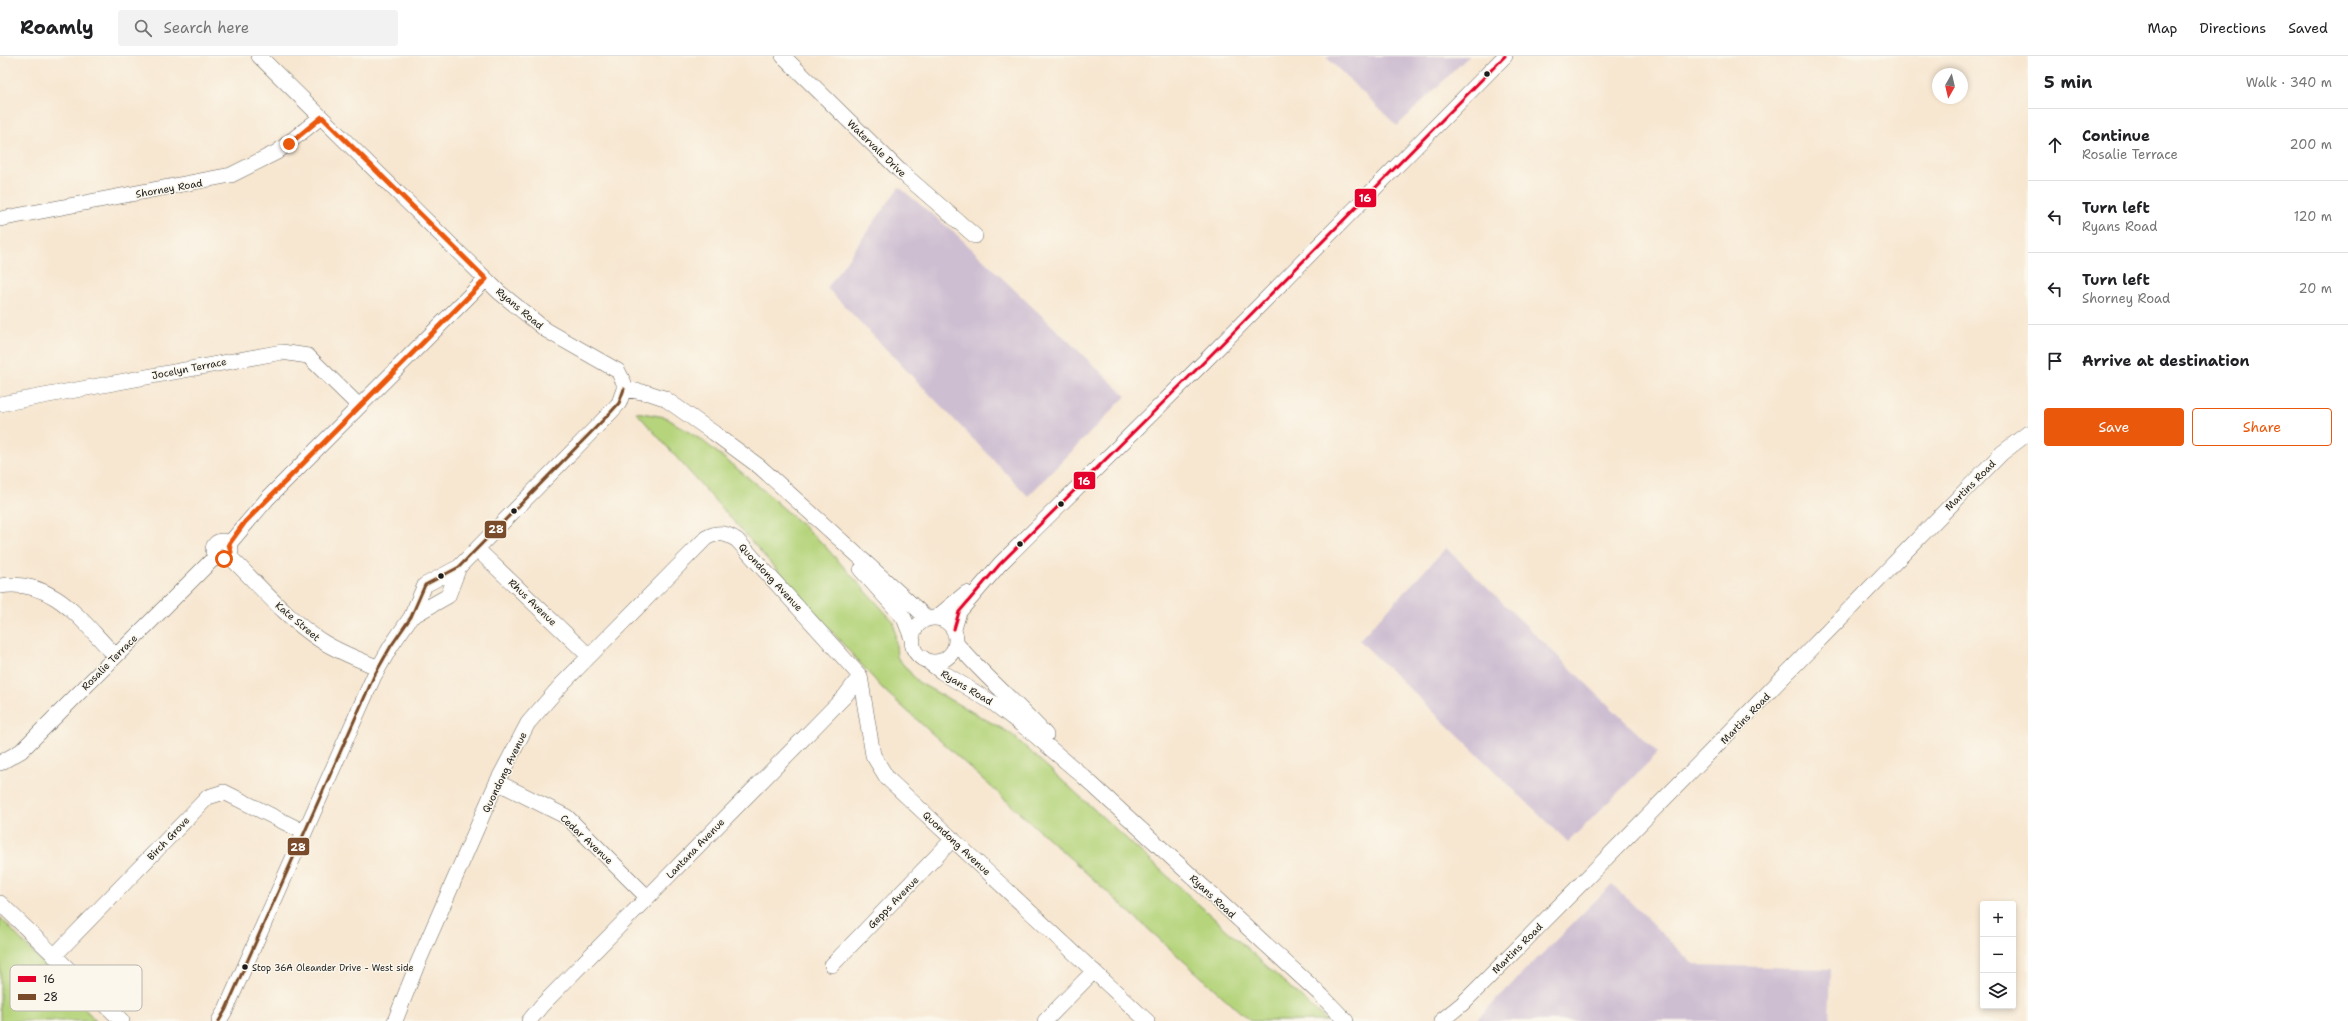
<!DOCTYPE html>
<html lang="en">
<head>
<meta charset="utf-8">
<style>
	:root { --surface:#fff; --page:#f2f2f2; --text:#202124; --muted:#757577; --line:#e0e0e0; --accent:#ea580c }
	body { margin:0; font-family:"Shantell Sans",sans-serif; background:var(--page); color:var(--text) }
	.controls { position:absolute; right:12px; bottom:12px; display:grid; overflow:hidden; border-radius:4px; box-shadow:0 2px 6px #0003 }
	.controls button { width:36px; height:36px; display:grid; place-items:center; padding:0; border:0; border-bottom:1px solid var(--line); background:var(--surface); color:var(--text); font:20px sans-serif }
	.compass { position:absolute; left:1932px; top:12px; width:36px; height:36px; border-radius:50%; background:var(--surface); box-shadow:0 2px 6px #0003; rotate:188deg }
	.stop { position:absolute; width:12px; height:12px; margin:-9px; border:3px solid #ea580c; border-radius:50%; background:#fff }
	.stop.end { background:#ea580c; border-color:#fff; box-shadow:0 1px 4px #0008 }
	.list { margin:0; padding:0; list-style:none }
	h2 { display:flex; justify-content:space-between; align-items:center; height:52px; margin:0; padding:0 16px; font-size:17px }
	h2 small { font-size:13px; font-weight:400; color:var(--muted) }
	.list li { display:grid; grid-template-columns:26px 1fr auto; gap:12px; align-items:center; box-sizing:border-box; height:72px; padding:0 16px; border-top:1px solid var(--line) }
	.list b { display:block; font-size:15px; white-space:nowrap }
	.list p { margin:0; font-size:13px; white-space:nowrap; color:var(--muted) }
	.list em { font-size:13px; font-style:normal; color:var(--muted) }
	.actions { display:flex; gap:8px; padding:12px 16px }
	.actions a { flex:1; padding:9px 0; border:1px solid var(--accent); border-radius:4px; text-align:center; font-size:14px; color:var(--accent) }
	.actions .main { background:var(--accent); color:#fff }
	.icon { flex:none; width:22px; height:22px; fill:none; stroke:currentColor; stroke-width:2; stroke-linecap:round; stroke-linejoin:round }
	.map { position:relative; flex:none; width:2028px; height:965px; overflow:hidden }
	header { display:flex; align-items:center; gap:24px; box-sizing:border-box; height:56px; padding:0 20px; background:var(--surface); border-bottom:1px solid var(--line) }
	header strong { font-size:19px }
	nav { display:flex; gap:22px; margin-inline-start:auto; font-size:14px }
	.search { width:280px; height:36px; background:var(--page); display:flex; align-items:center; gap:10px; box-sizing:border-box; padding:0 14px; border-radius:4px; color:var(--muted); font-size:15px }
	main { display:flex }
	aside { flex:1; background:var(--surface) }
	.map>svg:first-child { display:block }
	.industrial { fill:#cebed1 }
	.green { fill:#b5d47c; stroke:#68784c }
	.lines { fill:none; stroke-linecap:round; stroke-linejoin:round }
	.minor-casing { stroke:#69635b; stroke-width:16 }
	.minor { stroke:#fff; stroke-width:15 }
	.bus-1-casing { stroke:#fbf7ec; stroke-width:6 }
	.bus-2-casing { stroke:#fbf7ec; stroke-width:6 }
	.bus-1 { stroke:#e4002b; stroke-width:3 }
	.bus-2 { stroke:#7a4b2a; stroke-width:3 }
	.route { stroke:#ea580c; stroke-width:5 }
	.bus-dot { fill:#1c1c1c; stroke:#fbf7ec; stroke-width:1.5 }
	.labels { text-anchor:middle; stroke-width:3; stroke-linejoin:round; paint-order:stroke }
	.bus-label { font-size:9px; fill:#1c1c1c; stroke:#fbf7ec; text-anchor:start }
	.street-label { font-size:10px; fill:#1c1c1c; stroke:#fbf7ec }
	.key { fill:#fbf7ec; stroke:#b8b5ae; stroke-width:1 }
	.key-label { font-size:11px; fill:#1c1c1c }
	.line-badge { stroke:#fbf7ec; stroke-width:1.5 }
	.badge-label { font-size:11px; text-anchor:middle; font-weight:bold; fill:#fff }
</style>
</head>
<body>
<header>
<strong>Roamly</strong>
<div class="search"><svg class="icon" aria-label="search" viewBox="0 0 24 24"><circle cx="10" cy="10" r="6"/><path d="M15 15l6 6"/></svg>Search here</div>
<nav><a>Map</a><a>Directions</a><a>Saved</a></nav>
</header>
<main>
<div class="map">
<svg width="2028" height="965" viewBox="0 0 2028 965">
	<rect width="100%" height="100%" fill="#fbf7ec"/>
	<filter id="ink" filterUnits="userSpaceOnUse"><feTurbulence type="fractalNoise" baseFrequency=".025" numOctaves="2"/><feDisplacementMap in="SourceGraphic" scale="8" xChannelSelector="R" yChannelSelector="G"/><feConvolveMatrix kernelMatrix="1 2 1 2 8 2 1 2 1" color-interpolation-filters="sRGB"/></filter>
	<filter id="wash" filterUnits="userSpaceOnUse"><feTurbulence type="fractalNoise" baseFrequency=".012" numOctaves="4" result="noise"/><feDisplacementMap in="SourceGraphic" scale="16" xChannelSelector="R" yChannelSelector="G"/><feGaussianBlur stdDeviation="0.9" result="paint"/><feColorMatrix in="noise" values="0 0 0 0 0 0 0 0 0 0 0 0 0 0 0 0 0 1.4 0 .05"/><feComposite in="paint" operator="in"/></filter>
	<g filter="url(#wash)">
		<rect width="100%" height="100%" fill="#f7e7d1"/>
		<path class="industrial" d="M1325,0H1469L1397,70Z
			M899,131L956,178L1126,340L1028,440L827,232Z
			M1446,492L1658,697L1568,786L1359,584Z
			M1612,828L1694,909L1831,913L1829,965H1475Z"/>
		<path class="green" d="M636,356L665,361L703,385L762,433L821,486L894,566L897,601L918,626L1010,677L1327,965H1250L883,633Z
			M0,861L96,965H0Z"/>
	</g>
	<g filter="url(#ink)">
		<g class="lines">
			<g class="minor-casing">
				<path id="minor" d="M259,0L499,236L546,274L618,315L624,327V333L649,337L664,342L714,377L760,411L928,563
					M783,0L899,114L975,180
					M0,163L231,119L277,96L321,61
					M0,348L282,296L308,300L359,350
					M213 494a9 9 0 1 1 18 0a9 9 0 1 1-18 0Z
					M229,488L268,442L486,223
					M477,493L589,600
					M229,500C258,528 286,562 320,584C338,596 359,603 378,612
					M861,514L904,562L913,585
					M0,530C54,522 81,565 115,599
					M411,561L448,540L459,511
					M936,562L966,537
					M912 584a22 22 0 1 1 44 0a22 22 0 1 1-44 0Z
					M954,573L959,556L1000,508L1203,307L1505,0
					M956,587C984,620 1017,647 1046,679
					M923,602L942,616L993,647L1031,676L1084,721L1322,940L1346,965
					M0,707L21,695L215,501
					M497,726L567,761L647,841
					M0,847L122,965
					M54,900L208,741L224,736L304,776
					M832,909L953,783
					M219,965L226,953L374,620L391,590L411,561L425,529L459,511L611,356L619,347L624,333
					M395,965L417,909L497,726L528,667L563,627L706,482C718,475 726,477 737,484L860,620L873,699L887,722L1147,965
					M529,965L542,949L845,640L860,620
					M1045,965L1094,915
					M1441,965L1462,948C1644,766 1822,580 2002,397L2028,377"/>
			</g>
			<use href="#minor" class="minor"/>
			<g class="bus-1-casing">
				<path id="bus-1" d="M954,573L959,556L1000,508L1203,307L1505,0"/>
			</g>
			<g class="bus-2-casing">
				<path id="bus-2" d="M219,965L226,953L374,620L391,590L411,561L425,529L459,511L611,356L619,347L624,333"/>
			</g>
			<use href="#bus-1" class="bus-1"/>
			<use href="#bus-2" class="bus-2"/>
		</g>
	</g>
	<g class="lines" filter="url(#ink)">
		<path class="route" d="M224,503L231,496L229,488L245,466L486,223L322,61L289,88"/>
	</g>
	<g class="bus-dot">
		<circle cx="1487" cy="18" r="3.5"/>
		<circle cx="1061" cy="448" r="3.5"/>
		<circle cx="514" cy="455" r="3.5"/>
		<circle cx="1020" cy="488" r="3.5"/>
		<circle cx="441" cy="520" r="3.5"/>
		<circle cx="245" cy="911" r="3.5"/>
	</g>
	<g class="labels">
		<g class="bus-label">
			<text x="252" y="915">Stop 36A Oleander Drive - West side</text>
		</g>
		<g class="street-label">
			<text transform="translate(877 92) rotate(44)" y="4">Watervale Drive</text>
			<text transform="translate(169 132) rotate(-10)" y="4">Shorney Road</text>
			<text transform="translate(520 252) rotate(40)" y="4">Ryans Road</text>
			<text transform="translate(189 312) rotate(-11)" y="4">Jocelyn Terrace</text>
			<text transform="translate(1970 429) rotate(-45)" y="4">Martins Road</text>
			<text transform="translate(771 521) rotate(47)" y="4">Quondong Avenue</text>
			<text transform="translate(533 546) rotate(44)" y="4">Rhus Avenue</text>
			<text transform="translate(298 565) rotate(40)" y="4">Kate Street</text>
			<text transform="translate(109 606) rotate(-45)" y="4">Rosalie Terrace</text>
			<text transform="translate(967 631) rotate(31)" y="4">Ryans Road</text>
			<text transform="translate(1745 662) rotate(-46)" y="4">Martins Road</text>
			<text transform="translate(504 716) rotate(-64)" y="4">Quondong Avenue</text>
			<text transform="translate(168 782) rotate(-46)" y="4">Birch Grove</text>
			<text transform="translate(587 783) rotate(43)" y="4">Cedar Avenue</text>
			<text transform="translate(957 787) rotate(43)" y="4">Quondong Avenue</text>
			<text transform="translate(695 792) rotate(-46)" y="4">Lantana Avenue</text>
			<text transform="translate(1213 840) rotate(43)" y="4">Ryans Road</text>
			<text transform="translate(893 846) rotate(-46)" y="4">Gepps Avenue</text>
			<text transform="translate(1517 892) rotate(-45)" y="4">Martins Road</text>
		</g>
	</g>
	<rect x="10" y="909" width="132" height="46" rx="6" class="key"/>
	<rect x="18" y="920" width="18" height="6" fill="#e4002b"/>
	<rect x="18" y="938" width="18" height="6" fill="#7a4b2a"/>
	<g class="key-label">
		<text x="43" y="927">16</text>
		<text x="43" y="945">28</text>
	</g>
	<g class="line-badge">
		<rect x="1354" y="132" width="23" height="20" rx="4" fill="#e4002b"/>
		<rect x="1073" y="415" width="23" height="19" rx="4" fill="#e4002b"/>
		<rect x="484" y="464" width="23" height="19" rx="4" fill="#7a4b2a"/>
		<rect x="287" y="781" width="23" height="19" rx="4" fill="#7a4b2a"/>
	</g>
	<g class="badge-label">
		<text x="1365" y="146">16</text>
		<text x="1084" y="429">16</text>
		<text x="496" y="477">28</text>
		<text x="298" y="795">28</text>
	</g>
</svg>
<div class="controls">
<button>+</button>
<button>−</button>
<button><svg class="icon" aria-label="layers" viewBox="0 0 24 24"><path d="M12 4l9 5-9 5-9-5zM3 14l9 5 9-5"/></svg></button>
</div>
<svg class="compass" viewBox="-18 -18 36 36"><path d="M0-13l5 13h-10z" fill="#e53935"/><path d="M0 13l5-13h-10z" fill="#757577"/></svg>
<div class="stop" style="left:224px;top:503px"></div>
<div class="stop end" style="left:289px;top:88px"></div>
</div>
<aside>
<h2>5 min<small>Walk · 340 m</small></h2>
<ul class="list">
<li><svg class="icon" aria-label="ahead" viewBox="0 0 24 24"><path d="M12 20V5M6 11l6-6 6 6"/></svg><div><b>Continue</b><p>Rosalie Terrace</p></div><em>200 m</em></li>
<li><svg class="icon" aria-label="left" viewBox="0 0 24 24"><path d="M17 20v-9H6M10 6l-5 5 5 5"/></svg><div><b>Turn left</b><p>Ryans Road</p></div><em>120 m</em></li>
<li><svg class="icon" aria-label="left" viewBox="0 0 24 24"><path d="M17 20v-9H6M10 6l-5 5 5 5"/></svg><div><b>Turn left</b><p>Shorney Road</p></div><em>20 m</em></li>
<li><svg class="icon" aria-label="arrive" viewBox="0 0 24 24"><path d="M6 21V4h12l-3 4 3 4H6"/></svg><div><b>Arrive at destination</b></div></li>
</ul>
<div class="actions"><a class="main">Save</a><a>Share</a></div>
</aside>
</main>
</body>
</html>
